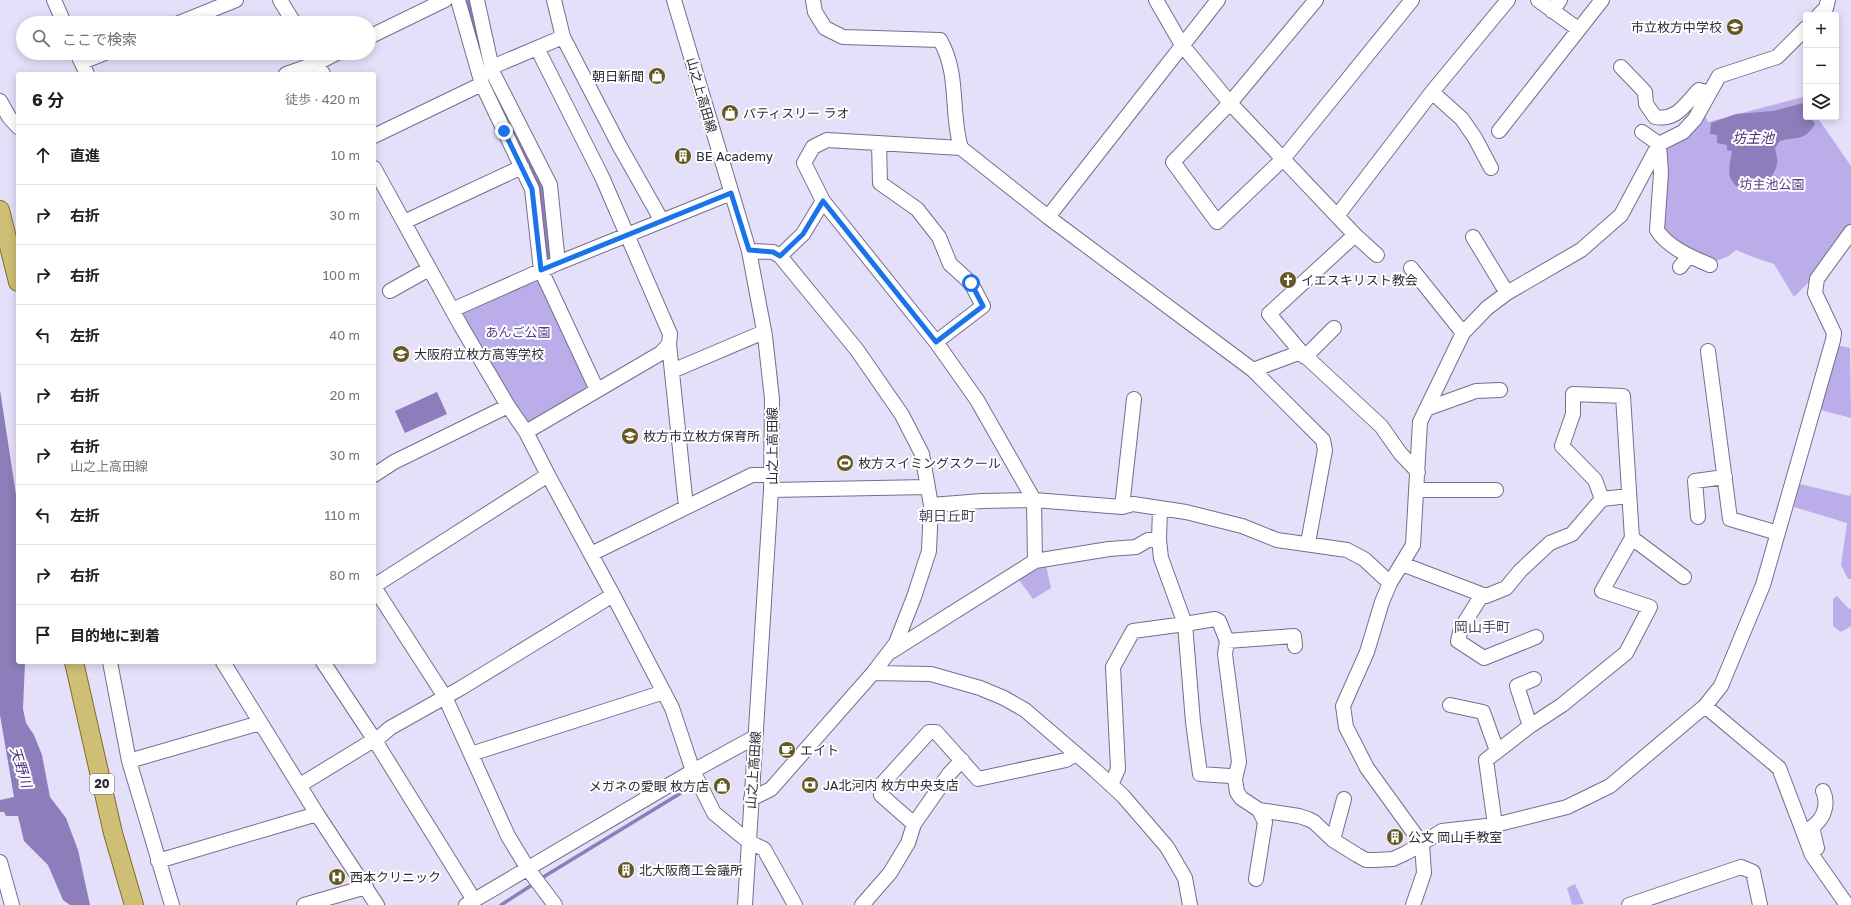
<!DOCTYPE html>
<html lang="ja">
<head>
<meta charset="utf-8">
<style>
	:root { --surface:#fff; --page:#f6f6f6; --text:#202124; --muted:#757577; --line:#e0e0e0 }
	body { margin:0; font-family:"Golos Text","Noto Sans JP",sans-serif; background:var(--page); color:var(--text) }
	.controls { position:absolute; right:12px; top:12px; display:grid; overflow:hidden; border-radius:4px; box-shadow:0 2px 10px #0003 }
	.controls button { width:36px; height:36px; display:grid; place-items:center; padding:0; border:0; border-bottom:1px solid var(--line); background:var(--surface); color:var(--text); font:20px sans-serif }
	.stop { position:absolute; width:12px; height:12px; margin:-9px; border:3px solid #1a73e8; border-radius:50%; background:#fff }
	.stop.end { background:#1a73e8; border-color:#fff; box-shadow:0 1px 4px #0008 }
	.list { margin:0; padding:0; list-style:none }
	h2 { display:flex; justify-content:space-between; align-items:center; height:52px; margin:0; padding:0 16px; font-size:17px }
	h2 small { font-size:13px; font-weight:400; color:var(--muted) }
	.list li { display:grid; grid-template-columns:26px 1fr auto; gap:12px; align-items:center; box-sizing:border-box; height:60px; padding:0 16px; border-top:1px solid var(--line) }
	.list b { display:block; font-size:15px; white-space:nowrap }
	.list p { margin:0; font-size:13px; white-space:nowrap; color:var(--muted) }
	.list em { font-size:13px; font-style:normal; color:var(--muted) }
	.icon { flex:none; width:22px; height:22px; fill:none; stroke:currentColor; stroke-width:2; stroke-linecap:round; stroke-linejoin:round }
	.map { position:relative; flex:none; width:1851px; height:905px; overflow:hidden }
	.search { position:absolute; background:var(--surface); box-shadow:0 2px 10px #0003; left:16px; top:16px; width:360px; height:44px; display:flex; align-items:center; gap:10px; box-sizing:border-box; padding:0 14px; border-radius:22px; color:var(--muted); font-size:15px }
	.panel { position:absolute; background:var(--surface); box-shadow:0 2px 10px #0003; left:16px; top:72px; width:360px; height:592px; border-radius:4px }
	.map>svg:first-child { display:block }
	.green { fill:#bbade9 }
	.water { fill:#8d7dba }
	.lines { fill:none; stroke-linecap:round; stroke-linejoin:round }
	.stream { stroke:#8d7dba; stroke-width:3.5 }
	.minor-casing { stroke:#746e8b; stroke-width:16 }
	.major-casing { stroke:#816e24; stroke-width:20 }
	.minor { stroke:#fff; stroke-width:14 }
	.major { stroke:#cebe76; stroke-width:18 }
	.route { stroke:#1a73e8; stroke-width:5 }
	.labels { text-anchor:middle; stroke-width:4; stroke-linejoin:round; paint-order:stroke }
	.shield { fill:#fff; stroke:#6d6b74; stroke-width:1 }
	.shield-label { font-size:12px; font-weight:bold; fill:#2e2b38 }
	.poi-label { font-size:13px; fill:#2e2b38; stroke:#fff; text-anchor:start }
	.street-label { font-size:13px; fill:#2e2b38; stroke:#fff }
	.park-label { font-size:13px; fill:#553d89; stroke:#fff }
	.water-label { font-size:14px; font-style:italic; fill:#4b337e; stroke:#fff }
	.neighbourhood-label { font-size:14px; fill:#4f4964; stroke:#fff }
</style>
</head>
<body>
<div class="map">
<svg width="1851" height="905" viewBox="0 0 1851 905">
	<rect width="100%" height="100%" fill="#e5e0fa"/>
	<path class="green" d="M1803,97L1806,102V117H1817L1851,166V229L1813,278L1794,297L1774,264L1753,257L1736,250L1729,256L1716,261C1694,252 1677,244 1661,226L1666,149L1680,140L1705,115L1708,122Z
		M538,281L588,389L528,425L460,313Z
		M1832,344L1850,348L1851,418L1817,409Z
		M1800,484L1850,496L1851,493V579H1848L1841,565L1847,523L1794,507Z
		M1045,561L1051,588L1033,599L1016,576Z
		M1837,596L1849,609L1851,608V626L1841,632L1833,626V599Z
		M1575,884L1584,904L1572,905L1567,888Z"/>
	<path class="water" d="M1803,103L1806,109V117H1810L1815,124C1804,142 1797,136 1780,141L1775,148C1776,153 1778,159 1777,164C1774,183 1742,202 1731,179C1727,172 1731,159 1732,151L1727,150V145L1717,143V135L1710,134L1711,123L1736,114L1773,111Z
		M0,390L18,508V662H25L23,709L26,723L34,735L42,755L50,797L66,818L78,850L90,905H70L63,900L48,865L24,841L18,816H6L4,812H0V800L14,797L0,715Z
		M437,392L447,414L405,433L395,411Z"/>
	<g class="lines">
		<path class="stream" d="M467,0L482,53
			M489,78L541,188L549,261
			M540,879L694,785
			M501,905L535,883"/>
		<g class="minor-casing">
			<path id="minor" d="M54,0L64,23
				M280,0L294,23
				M458,0L482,84L532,189L541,270L597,390
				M477,0L493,73L550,185L558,263
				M554,0L563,37L619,145L662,221
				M674,0L749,251L765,336L772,399L771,490L745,905
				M813,0L815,12L825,28L843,37L940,40C960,75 950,111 961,148L1048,217L1253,370L1323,440L1325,450L1308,543
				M1156,0L1182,45L1230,103L1356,236L1377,255
				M1316,0L1230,103L1173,162L1217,222L1283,159L1412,0
				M1538,0L1578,29
				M1552,11L1560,0
				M1819,15L1826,8L1828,0
				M179,23L236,0
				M369,37L445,0
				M77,53L87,74
				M311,53L323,74
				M82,62L105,53
				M492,67L563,37
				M1621,67L1645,92L1646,104L1655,117C1677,121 1685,104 1699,90L1709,93
				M286,74L317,63L337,53
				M1432,92L1462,119L1475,138L1491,168
				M0,101L9,117L18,127
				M1499,131L1602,0
				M1642,132L1659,144L1661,173L1657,230C1667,247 1693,258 1710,265
				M374,136L482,84
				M879,143L880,183L917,209L939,237L950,264L971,283L983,306L936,342
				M961,148L827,140L813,147L804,163L823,201L936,342L977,400L1034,500L1035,561
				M374,168L461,326L508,406L526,432L548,475L613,595L672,708L693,771L714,813L749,842L764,849L795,905
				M1337,216L1432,92L1508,0
				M1048,217L1218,0
				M404,222L522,167
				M1473,237L1507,293
				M749,251L773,252L780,256L857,350L902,415L922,454L931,505
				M780,256L803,234L823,201
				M1680,267L1688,257
				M1411,268L1463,333
				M390,291L429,269
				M452,310L558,263L731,193
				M669,344L686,507
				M1708,351L1730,519L1778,533
				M1301,352L1269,314L1355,235
				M1305,357L1334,328
				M1253,370L1301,352L1381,426L1400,453L1418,472
				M672,371L764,332
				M1426,409L1476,391L1500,390
				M526,432L661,353L669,344L670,334L602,177L537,48
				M374,475L394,462L508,406
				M771,490L928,487
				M1417,490H1496
				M1602,499L1629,496
				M1122,507L1134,399
				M1160,509L1159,540L1161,558L1185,624L1215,619L1219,621L1227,641L1225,654L1239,762L1235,779L1237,792L1241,798L1259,810L1299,816L1308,819L1314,822L1333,840L1357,855L1366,860H1375L1393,859L1406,853L1442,831L1495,825L1567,807L1610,786L1705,706L1721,686L1763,585L1833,340L1834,333L1815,293L1817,279L1851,232
				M1698,517L1695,481L1725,477
				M1632,538L1684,577
				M591,554L752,475H771
				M1402,564L1486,596L1506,588L1520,571L1550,543L1572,534L1602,499L1595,480L1562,446L1573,414V394L1623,396L1632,538L1602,591L1650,607L1626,653L1562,705L1530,726L1486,760L1495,825
				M374,586L548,475
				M374,587L445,697L508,836L528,869L555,905
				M1482,595L1461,628L1458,641L1484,658L1536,637
				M1227,641L1294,636L1295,646
				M892,651L1035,561L1109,549L1136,547L1148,540H1159
				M110,662L129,761L172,905
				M223,662L317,814L377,905
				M323,662L374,739L474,900
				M873,673L931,674L980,688L1004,698L1025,710L1096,771L1123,796L1167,847L1185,878L1190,905
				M1450,705L1483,712L1497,751
				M1705,706L1779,768L1812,855L1847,905
				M1530,726L1517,686L1534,679
				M471,754L664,692
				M129,761L260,723
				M300,785L382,735L390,728L461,688L613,595
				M1111,785L1118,769L1113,667L1133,631L1185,624L1193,722L1200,774L1230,776L1235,779
				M751,799L771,789L873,673L896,643L914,597L929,551L931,505L982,501L1034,500L1122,507L1133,504L1186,512L1242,526L1277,540L1347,550L1364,559L1390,583
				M914,824L881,795L882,784L929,732H936L978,779L1066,760L1076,754
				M1333,840L1344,799
				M1817,848L1812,827C1824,819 1829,804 1823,791
				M158,861L317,814
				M0,862L12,905
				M1256,879L1265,822L1259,810
				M304,905L366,887
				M466,905L693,771L755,737
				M862,905L890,873L908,843L914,824L949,774L962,760
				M1413,905L1424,873L1422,844L1367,768L1346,727L1343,706L1367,652L1382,602L1390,583L1413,545L1420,422L1463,333L1487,308L1507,293L1581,250L1621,215L1659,144L1683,132L1695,119L1719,76L1777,57L1806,28
				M1629,905L1741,867L1753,872L1760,905"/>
		</g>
		<g class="major-casing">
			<path id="major" d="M0,210L18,282
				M74,662L113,833L134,905"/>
		</g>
		<use href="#minor" class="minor"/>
		<use href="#major" class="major"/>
	</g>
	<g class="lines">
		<path class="route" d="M504,131L532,189L541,270L731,193L749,250L773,252L780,256L803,234L823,201L936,342L983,306L971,283"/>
	</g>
	<defs>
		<g id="school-disc" transform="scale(0.9)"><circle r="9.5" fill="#655724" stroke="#fff"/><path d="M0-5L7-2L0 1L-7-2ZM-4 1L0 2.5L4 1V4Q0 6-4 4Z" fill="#fff"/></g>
		<g id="shop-disc" transform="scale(0.9)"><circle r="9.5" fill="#655724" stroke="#fff"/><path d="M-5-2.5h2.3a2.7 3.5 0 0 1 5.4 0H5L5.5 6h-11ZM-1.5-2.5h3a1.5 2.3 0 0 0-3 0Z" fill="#fff"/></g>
		<g id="building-disc" transform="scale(0.9)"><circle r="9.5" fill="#655724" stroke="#fff"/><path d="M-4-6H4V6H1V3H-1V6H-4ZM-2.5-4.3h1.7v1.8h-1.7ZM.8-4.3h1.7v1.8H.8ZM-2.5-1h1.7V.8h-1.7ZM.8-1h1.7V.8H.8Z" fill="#fff"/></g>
		<g id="church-disc" transform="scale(0.9)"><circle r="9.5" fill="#655724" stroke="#fff"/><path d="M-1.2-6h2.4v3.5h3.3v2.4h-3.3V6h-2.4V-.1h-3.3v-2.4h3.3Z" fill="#fff"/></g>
		<g id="stadium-disc" transform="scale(0.9)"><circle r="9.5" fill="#655724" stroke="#fff"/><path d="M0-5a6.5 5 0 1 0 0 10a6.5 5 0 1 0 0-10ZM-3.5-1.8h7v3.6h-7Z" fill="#fff"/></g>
		<g id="cafe-disc" transform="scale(0.9)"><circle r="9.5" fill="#655724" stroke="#fff"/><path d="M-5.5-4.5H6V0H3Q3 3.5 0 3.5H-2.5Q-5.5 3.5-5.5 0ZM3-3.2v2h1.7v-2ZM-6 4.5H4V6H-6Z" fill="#fff"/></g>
		<g id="bank-disc" transform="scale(0.9)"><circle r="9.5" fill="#655724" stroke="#fff"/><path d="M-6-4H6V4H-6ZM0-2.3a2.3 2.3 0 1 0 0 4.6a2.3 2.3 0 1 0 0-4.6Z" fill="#fff"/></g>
		<g id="hospital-disc" transform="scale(0.9)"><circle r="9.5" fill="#655724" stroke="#fff"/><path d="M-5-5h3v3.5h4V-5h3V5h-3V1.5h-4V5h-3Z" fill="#fff"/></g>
	</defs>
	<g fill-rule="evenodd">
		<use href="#school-disc" x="1735" y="27"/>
		<use href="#shop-disc" x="657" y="76"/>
		<use href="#shop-disc" x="730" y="113"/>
		<use href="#building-disc" x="683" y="156"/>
		<use href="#church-disc" x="1288" y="280"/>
		<use href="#school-disc" x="401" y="354"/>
		<use href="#school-disc" x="630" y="436"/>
		<use href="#stadium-disc" x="845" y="463"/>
		<use href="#cafe-disc" x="787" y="750"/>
		<use href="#bank-disc" x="810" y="785"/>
		<use href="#shop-disc" x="722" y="786"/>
		<use href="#building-disc" x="1395" y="837"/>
		<use href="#building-disc" x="626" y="870"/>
		<use href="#hospital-disc" x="337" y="877"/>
	</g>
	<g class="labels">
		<rect class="shield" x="90" y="774" width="24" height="20" rx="3"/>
		<g class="shield-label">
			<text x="102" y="788">20</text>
		</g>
		<g class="poi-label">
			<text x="1722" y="32" text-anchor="end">市立枚方中学校</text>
			<text x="644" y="81" text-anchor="end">朝日新聞</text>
			<text x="743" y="118">パティスリー ラオ</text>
			<text x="696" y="161">BE Academy</text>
			<text x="1301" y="285">イエスキリスト教会</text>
			<text x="414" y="359">大阪府立枚方高等学校</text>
			<text x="643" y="441">枚方市立枚方保育所</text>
			<text x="858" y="468">枚方スイミングスクール</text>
			<text x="800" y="755">エイト</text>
			<text x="823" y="790">JA北河内 枚方中央支店</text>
			<text x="709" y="791" text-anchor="end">メガネの愛眼 枚方店</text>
			<text x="1408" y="842">公文 岡山手教室</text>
			<text x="639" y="875">北大阪商工会議所</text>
			<text x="350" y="882">西本クリニック</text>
		</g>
		<g class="street-label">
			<text transform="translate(702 95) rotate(74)" y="5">山之上高田線</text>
			<text transform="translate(772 446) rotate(-90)" y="5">山之上高田線</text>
			<text transform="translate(753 770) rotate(-86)" y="5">山之上高田線</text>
		</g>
		<g class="park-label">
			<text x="1772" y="189">坊主池公園</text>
			<text x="518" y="337">あんご公園</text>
		</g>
		<g class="water-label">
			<text x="1753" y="143">坊主池</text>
			<text transform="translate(21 767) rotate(73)" y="5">天野川</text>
		</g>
		<g class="neighbourhood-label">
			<text x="947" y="521">朝日丘町</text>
			<text x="1482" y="632">岡山手町</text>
		</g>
	</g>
</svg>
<div class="controls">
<button>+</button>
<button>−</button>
<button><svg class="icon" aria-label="layers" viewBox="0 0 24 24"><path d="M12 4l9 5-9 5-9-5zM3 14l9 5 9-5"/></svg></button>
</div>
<div class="stop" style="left:971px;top:283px"></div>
<div class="stop end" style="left:504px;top:131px"></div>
<div class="search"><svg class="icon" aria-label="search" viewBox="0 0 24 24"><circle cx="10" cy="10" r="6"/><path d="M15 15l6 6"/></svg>ここで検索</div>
<section class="panel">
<h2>6 分<small>徒歩 · 420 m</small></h2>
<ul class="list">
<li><svg class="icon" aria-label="ahead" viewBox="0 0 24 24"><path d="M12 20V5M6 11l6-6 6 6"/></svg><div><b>直進</b></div><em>10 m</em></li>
<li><svg class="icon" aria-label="right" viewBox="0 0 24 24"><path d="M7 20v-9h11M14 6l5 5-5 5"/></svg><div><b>右折</b></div><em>30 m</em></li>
<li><svg class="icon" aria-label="right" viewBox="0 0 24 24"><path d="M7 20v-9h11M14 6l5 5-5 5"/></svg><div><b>右折</b></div><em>100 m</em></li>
<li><svg class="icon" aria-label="left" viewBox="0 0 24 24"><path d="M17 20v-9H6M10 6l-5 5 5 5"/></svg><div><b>左折</b></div><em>40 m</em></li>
<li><svg class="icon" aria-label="right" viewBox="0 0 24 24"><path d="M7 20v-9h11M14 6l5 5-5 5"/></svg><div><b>右折</b></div><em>20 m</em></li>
<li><svg class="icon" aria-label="right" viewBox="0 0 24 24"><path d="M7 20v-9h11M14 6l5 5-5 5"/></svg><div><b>右折</b><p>山之上高田線</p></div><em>30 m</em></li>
<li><svg class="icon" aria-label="left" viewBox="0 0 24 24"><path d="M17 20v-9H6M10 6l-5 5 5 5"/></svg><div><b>左折</b></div><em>110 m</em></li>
<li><svg class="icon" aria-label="right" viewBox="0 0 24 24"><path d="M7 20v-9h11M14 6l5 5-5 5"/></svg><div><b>右折</b></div><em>80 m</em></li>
<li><svg class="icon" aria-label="arrive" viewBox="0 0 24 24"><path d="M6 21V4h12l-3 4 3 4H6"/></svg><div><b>目的地に到着</b></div></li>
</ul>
</section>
</div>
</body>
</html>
